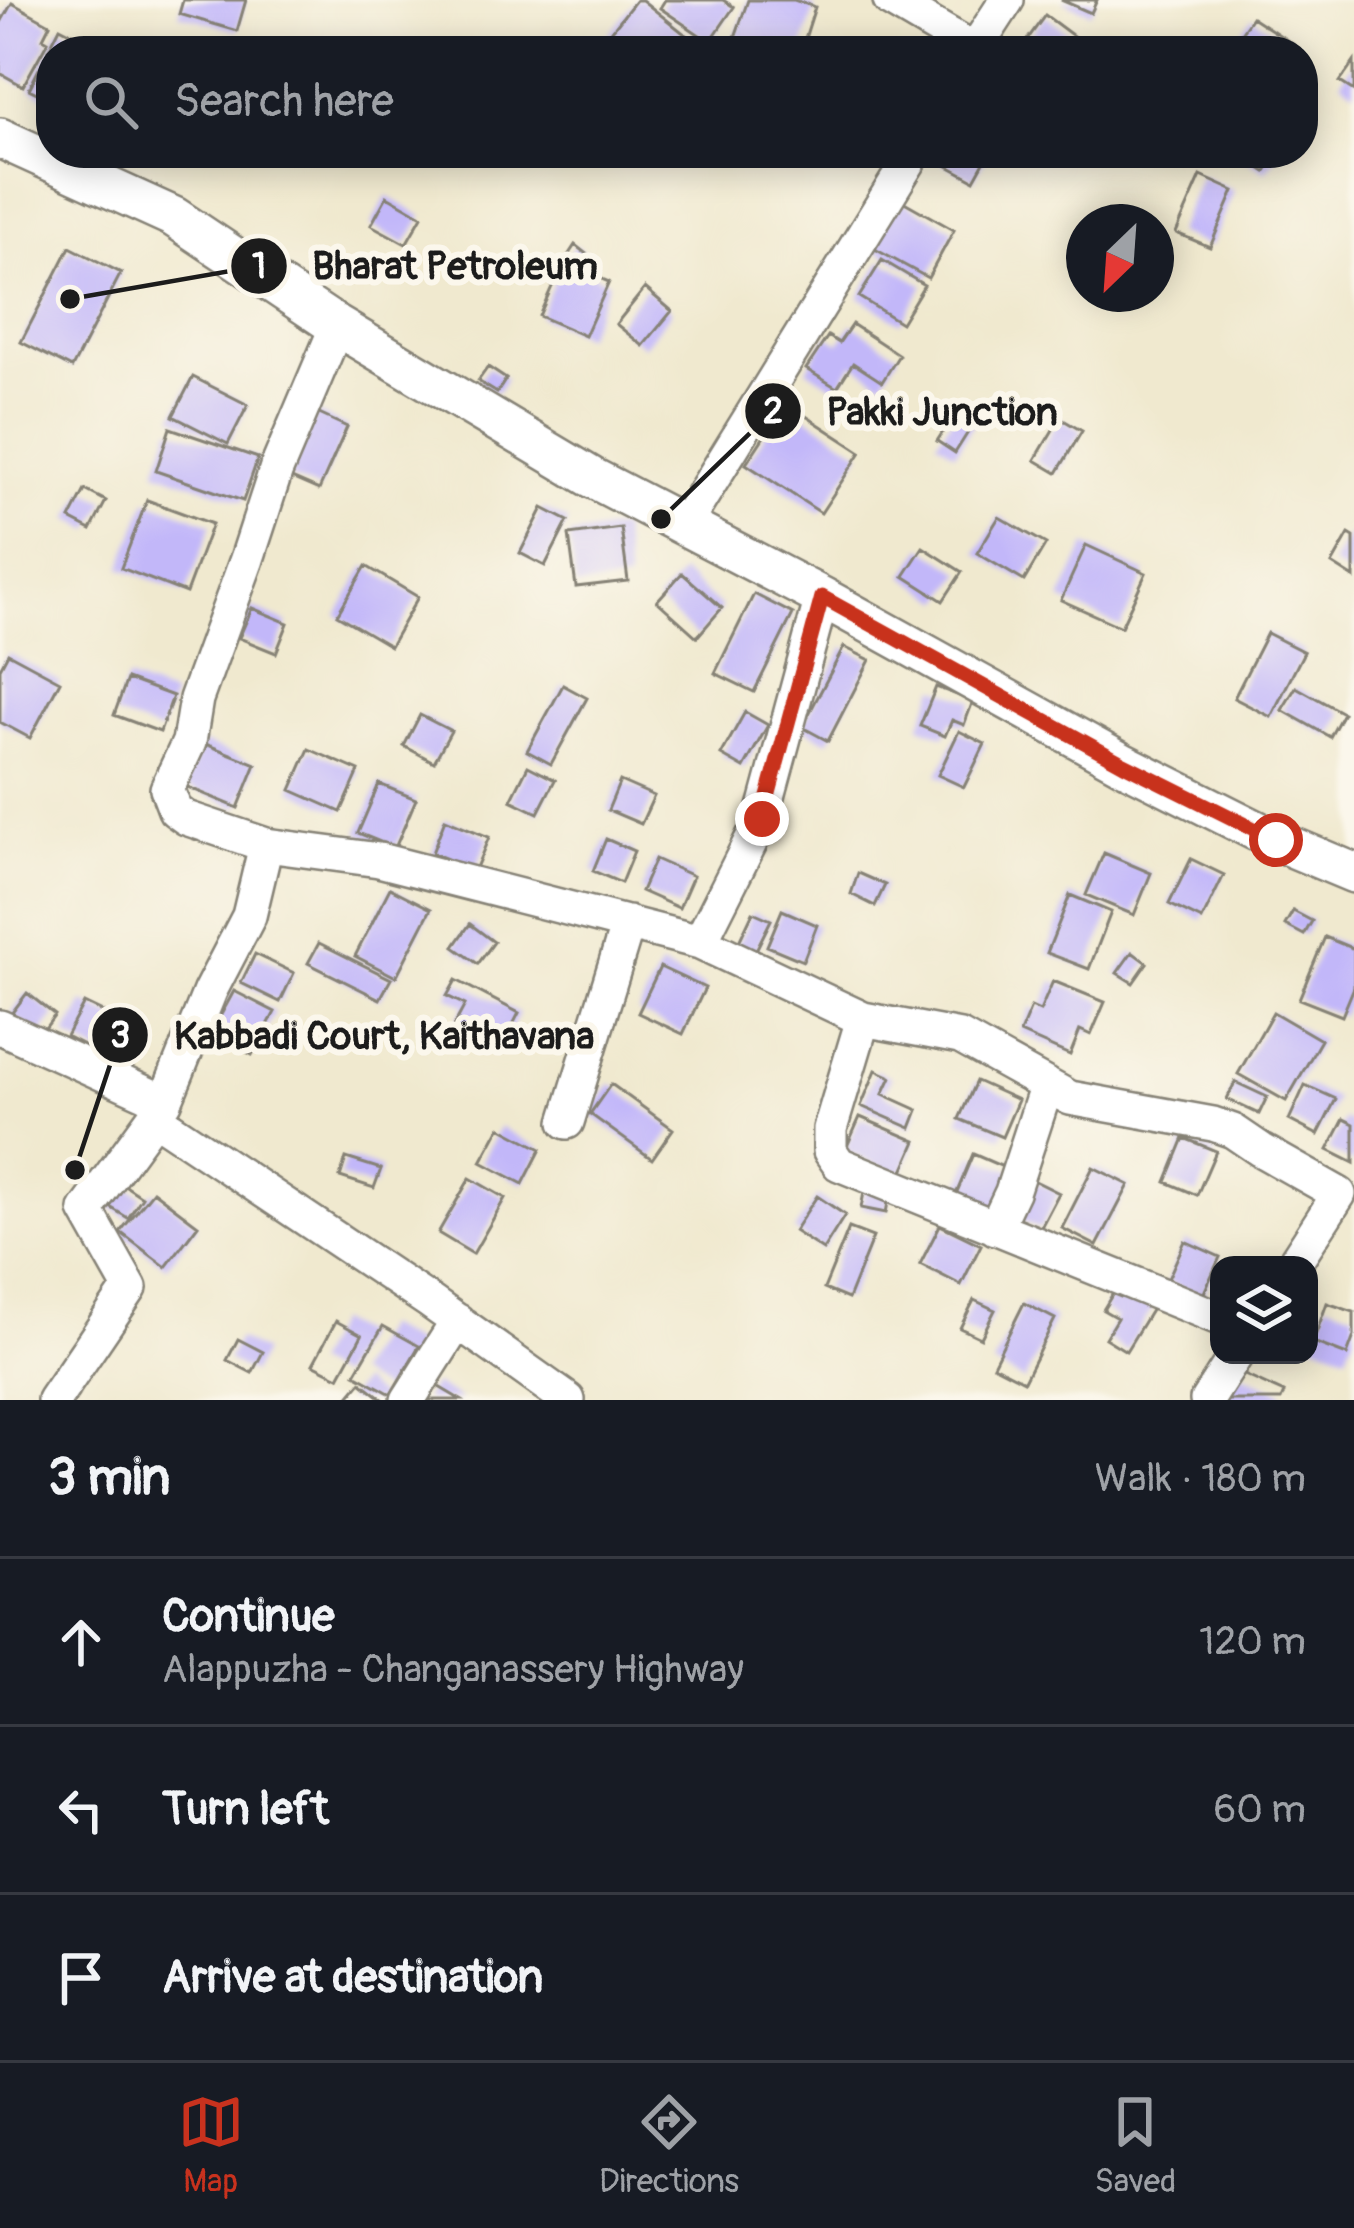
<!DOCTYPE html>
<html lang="en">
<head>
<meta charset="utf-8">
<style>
	:root { --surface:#171b24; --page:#242831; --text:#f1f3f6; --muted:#9ea1a6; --line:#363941; --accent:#c8321e }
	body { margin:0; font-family:Pangolin,sans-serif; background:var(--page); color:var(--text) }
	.controls { position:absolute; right:36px; bottom:36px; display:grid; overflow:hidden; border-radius:24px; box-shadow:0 6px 30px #0003 }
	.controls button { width:108px; height:108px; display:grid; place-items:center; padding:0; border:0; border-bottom:3px solid var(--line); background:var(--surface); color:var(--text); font:60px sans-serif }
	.compass { position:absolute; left:1066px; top:204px; width:108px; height:108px; border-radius:50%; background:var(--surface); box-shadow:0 6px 30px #0003; rotate:205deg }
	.stop { position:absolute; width:36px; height:36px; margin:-27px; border:9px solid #c8321e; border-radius:50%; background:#fff }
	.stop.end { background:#c8321e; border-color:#fff; box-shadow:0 3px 12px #0008 }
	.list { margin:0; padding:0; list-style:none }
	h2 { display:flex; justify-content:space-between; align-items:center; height:156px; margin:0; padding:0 48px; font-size:51px }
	h2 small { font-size:39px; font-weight:400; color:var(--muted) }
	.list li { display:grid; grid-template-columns:78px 1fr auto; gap:36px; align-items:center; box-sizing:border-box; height:168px; padding:0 48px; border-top:3px solid var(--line) }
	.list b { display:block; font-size:45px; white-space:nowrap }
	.list p { margin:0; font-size:39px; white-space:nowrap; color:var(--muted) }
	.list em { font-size:39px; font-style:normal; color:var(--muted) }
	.icon { flex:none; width:66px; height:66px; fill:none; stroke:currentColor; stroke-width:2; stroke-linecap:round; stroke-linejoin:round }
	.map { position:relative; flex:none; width:1354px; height:1400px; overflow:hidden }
	.search { position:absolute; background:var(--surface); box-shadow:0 6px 30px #0003; left:36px; right:36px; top:36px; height:132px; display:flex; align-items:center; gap:30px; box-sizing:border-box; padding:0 42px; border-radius:48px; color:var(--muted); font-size:45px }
	.sheet { height:660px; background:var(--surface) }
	nav { display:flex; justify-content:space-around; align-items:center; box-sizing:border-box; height:168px; border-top:3px solid var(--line); background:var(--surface); font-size:33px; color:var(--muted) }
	nav a { display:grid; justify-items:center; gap:6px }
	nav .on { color:var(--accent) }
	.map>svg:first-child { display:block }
	.building { fill:#c2b7f9 }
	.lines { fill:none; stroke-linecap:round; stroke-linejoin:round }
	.minor-casing { stroke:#868276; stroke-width:38 }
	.major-casing { stroke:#868276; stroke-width:44 }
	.minor { stroke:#fff; stroke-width:33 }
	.major { stroke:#fff; stroke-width:39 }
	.route { stroke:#c8321e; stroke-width:15 }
	.leader { fill:none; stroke:#1c1c1c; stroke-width:4.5 }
	.callout-dot { fill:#1c1c1c; stroke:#fbf7ec; stroke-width:4.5 }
	.mark-label { font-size:36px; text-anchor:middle; font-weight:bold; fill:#fff }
	.callout-label { font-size:39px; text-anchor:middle; font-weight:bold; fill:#1c1c1c; stroke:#fbf7ec; stroke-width:12; stroke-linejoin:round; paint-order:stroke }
</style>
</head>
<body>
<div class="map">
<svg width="1354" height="1400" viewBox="0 0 1354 1400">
	<rect width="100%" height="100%" fill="#fbf7ec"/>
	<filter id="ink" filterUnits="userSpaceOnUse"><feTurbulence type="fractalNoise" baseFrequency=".00833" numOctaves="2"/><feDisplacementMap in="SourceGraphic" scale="24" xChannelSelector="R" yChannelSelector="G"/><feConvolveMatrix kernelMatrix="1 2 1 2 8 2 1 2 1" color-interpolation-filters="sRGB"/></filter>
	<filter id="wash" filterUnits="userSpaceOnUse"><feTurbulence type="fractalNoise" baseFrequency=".004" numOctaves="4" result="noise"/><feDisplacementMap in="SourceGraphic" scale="48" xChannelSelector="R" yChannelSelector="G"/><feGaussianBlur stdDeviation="2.7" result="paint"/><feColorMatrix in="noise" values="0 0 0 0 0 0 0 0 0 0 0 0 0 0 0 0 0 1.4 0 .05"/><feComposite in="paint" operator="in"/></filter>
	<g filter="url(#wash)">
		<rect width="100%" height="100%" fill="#f0e9cf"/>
		<g id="blocks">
			<path class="building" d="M183,0H246L237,31L179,14Z
				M636,0H642L691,39L682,51H628L608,35Z
				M665,0H723L734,7L710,42L660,8Z
				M748,0H794L815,7L801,51H766L734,40Z
				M1061,0H1097L1091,13Z
				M12,3L50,24L43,38L48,41L23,86L0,73V24Z
				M1045,15L1084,44L1078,51H1019Z
				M1252,17L1299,48L1297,51H1240L1232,46Z
				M60,27L83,39L77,51H51V100L29,89Z
				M1354,62V91L1340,82Z
				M941,153H989L974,180L937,160Z
				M1236,153H1279L1266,172Z
				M1201,176L1234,191L1210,247L1176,233Z
				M387,196L422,216L406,244L371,225Z
				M899,199L954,230L928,278L873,248Z
				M575,245L589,256L581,267L567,257Z
				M70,247L121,273L72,368L21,342Z
				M882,260L924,285L901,323L859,297Z
				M563,262L609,282L585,336L539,316Z
				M645,288L672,311L643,346L616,324Z
				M852,324L899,355L882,382L853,363L837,388L806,369L828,336L839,343Z
				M488,367L506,379L497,393L478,381Z
				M193,377L248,405L228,444L173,416Z
				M786,403L861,452L821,513L746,464Z
				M959,407L977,418L955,453L937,441Z
				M317,413L347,427L319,490L289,477Z
				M1060,418L1082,431L1057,473L1035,460Z
				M170,428L258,458L243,501L156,471Z
				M85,490L106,501L91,530L70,519Z
				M147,500L212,524L186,593L121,568Z
				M543,508L568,521L545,566L520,553Z
				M999,517L1046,544L1024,581L977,553Z
				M621,528L628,581L576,587L569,535Z
				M1349,534L1354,537V578L1332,564Z
				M1086,545L1146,573L1121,627L1061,600Z
				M923,547L962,572L943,601L904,576Z
				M366,566L418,597L390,646L337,615Z
				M682,573L722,608L697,637L657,601Z
				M754,594L793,614L754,692L715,673Z
				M252,608L288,623L276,653L239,638Z
				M1267,633L1304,652L1271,717L1234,698Z
				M844,647L870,660L828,741L802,727Z
				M8,653L60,681L30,738L0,722V668Z
				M127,679L173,696L160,732L114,715Z
				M563,685L587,698L551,764L527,751Z
				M936,687L973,701L964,725L952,720L945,736L920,726Z
				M1296,687L1343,713L1330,737L1282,710Z
				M745,712L768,725L744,768L721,755Z
				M420,715L451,731L434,762L404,746Z
				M959,731L985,744L964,787L938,775Z
				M203,743L256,764L238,808L185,786Z
				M309,749L359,771L341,812L291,790Z
				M528,766L555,780L538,813L511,800Z
				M620,781L654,796L641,824L608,810Z
				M379,784L416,799L395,848L358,833Z
				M445,819L489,837L475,870L432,853Z
				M606,839L634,851L621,883L593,871Z
				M1104,853L1151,873L1134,915L1086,895Z
				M655,859L693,876L679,908L641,891Z
				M1191,859L1224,875L1202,920L1169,904Z
				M858,873L885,885L875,906L851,894Z
				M390,888L431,909L396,977L355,956Z
				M1070,895L1111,912L1089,969L1047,953Z
				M782,910L817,925L803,961L767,946Z
				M1293,911L1312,921L1304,935L1285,925Z
				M753,912L771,920L752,958L735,950Z
				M470,924L494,942L478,964L454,947Z
				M1325,937L1354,949V987L1342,1016L1299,999Z
				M319,943L391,979L380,999L308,963Z
				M1132,952L1147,963L1133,983L1117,973Z
				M255,954L294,973L280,1002L241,983Z
				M660,967L705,988L683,1034L638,1013Z
				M456,980L519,1013L498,1054L452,1029L465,1005L447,996Z
				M1053,981L1105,1002L1091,1035L1080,1030L1070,1055L1020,1033L1031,1007L1040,1011Z
				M234,991L275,1012L252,1055L211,1033Z
				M27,993L55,1015L40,1035L11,1014Z
				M84,1003L119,1020L101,1054L66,1036Z
				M1273,1012L1321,1040L1286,1101L1238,1074Z
				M876,1070L891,1077L883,1094L918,1110L911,1128L861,1106Z
				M976,1081L1018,1100L1002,1137L959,1119Z
				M1235,1082L1267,1097L1259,1114L1227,1099Z
				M611,1084L673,1129L652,1159L590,1114Z
				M1305,1085L1336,1099L1318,1135L1289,1120Z
				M860,1117L916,1141L901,1175L845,1151Z
				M1344,1119L1354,1124V1163L1328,1150Z
				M500,1127L541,1149L523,1184L481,1162Z
				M1184,1138L1216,1151L1197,1195L1166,1182Z
				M973,1154L1017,1173L997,1218L954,1199Z
				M346,1158L381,1169L374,1188L340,1177Z
				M1093,1167L1129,1185L1097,1246L1062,1228Z
				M1025,1176L1059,1193L1040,1229L1007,1212Z
				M470,1178L505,1198L473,1254L438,1233Z
				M866,1182L891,1186L886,1213L861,1208Z
				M124,1185L142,1197L128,1218L110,1207Z
				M153,1191L198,1225L166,1267L120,1232Z
				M817,1196L845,1215L823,1250L794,1231Z
				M940,1225L981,1245L961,1285L920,1264Z
				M849,1228L873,1237L848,1299L824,1289Z
				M1185,1241L1220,1257L1202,1297L1167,1281Z
				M1118,1285L1153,1307L1126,1351L1105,1338L1117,1318L1103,1310Z
				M974,1300L995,1310L981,1338L960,1328Z
				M1024,1303L1055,1319L1024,1381L993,1365Z
				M1327,1303L1354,1312V1336L1347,1355L1313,1342Z
				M336,1321L362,1335L339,1377L313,1364Z
				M383,1326L419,1346L391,1394L355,1374Z
				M238,1339L263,1352L252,1373L227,1360Z
				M1229,1368L1284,1393L1281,1400H1215Z
				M361,1382L384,1400H346Z
				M434,1384L461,1400H424Z"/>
		</g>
	</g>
	<g filter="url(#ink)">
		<use href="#blocks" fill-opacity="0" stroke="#868276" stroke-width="3"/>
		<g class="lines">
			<g class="minor-casing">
				<path id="minor" d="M890,0L975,50
					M974,51L1007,0
					M684,525L914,153
					M266,845L379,860L700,942L863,1019L960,1037L1070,1098L1213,1124L1233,1131L1261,1150L1339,1194L1293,1265
					M700,942L762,819L822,597
					M863,1019L830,1129V1151L839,1164L1219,1318
					M0,1027L165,1102
					M155,1118L429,1301L568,1400
					M567,1122L628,923
					M995,1228L1012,1192L1047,1085
					M54,1400L130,1288L86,1210L165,1102L210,991L249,916L266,845L186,818L175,810L167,789L189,742L196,699L247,559L276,470L337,326
					M408,1400L458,1321
					M1207,1400L1236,1355"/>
			</g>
			<g class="major-casing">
				<path id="major" d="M0,138L174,217L337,326L591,477L822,597L1124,764L1275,840L1354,873"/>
			</g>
			<use href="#minor" class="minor"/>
			<use href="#major" class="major"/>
		</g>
	</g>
	<g class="lines" filter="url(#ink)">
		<path class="route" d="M762,819L822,597L1124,764L1276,840"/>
	</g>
	<path class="leader" d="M70 299L259 266M661 519L773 411M75 1170L120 1035"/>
	<g class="callout-dot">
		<circle cx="70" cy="299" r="12"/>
		<circle cx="661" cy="519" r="12"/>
		<circle cx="75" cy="1170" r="12"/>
		<circle cx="259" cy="266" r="30"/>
		<circle cx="773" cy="411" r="30"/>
		<circle cx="120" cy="1035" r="30"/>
	</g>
	<g class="mark-label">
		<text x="259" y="278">1</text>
		<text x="773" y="423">2</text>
		<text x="120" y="1047">3</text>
	</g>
	<g class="callout-label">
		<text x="455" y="279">Bharat Petroleum</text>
		<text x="942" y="425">Pakki Junction</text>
		<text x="384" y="1049">Kabbadi Court, Kaithavana</text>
	</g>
</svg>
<div class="controls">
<button><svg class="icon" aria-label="layers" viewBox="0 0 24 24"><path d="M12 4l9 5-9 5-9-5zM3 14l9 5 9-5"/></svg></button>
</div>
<svg class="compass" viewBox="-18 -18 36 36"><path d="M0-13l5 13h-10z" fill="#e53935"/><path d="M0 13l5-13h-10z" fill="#9ea1a6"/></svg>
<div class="stop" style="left:1276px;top:840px"></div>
<div class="stop end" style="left:762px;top:819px"></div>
<div class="search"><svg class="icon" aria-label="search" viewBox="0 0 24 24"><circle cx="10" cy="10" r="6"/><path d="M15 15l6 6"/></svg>Search here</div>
</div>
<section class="sheet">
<h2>3 min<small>Walk · 180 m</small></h2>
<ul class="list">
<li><svg class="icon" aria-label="ahead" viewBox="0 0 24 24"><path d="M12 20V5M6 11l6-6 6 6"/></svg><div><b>Continue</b><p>Alappuzha - Changanassery Highway</p></div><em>120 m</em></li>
<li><svg class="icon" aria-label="left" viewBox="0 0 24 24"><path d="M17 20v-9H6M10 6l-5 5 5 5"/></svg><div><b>Turn left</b></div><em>60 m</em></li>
<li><svg class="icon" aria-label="arrive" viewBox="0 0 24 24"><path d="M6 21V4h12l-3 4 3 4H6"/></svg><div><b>Arrive at destination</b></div></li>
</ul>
</section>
<nav>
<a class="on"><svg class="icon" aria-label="map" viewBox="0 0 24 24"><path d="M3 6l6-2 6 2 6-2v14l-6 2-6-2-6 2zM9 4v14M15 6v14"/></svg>Map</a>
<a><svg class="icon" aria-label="directions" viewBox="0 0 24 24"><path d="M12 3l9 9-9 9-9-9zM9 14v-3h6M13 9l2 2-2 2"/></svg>Directions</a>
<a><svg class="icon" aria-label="saved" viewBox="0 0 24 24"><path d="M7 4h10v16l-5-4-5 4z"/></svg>Saved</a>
</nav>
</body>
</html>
